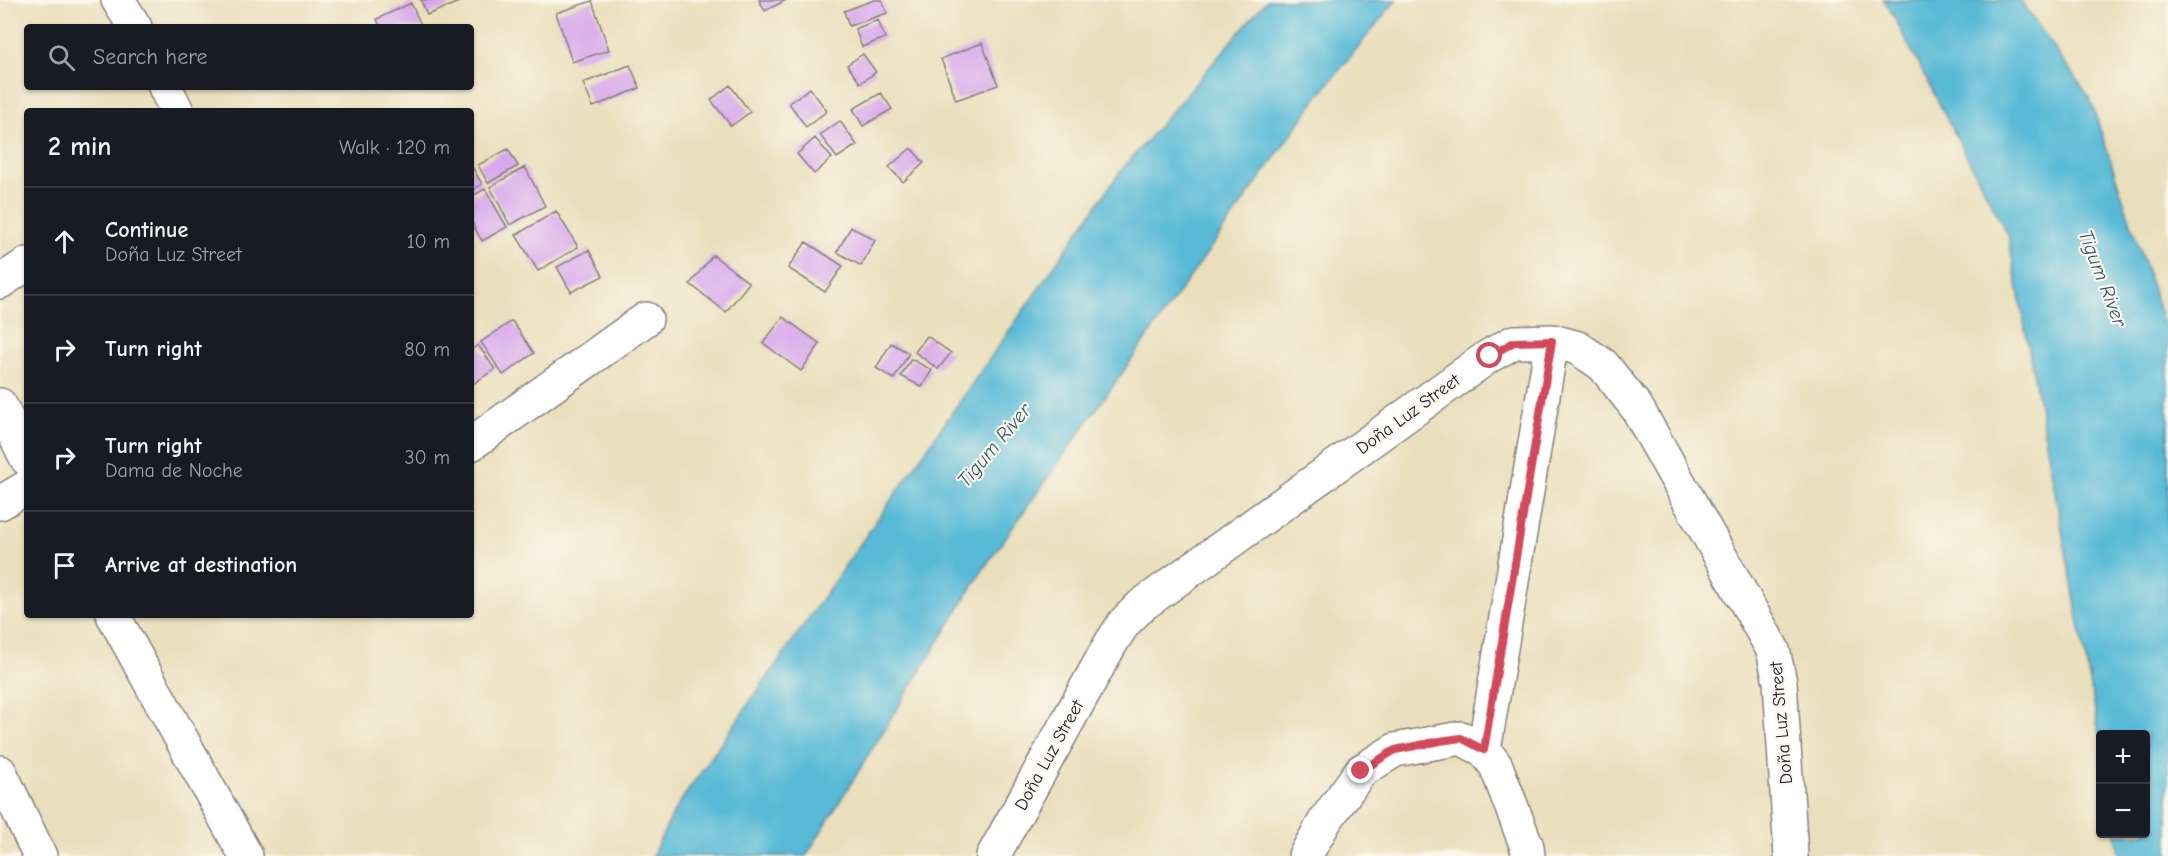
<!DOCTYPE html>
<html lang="en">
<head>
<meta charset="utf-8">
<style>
	:root { --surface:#171b24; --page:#242831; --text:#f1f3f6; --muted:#9ea1a6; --line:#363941 }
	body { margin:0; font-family:"Comic Neue",sans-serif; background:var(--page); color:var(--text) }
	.controls { position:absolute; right:18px; bottom:18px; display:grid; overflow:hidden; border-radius:6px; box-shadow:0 2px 4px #0004 }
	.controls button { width:54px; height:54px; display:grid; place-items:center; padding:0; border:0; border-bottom:2px solid var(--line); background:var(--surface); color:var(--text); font:30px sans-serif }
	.stop { position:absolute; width:18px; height:18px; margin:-14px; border:4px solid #d1495b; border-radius:50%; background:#fff }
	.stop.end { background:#d1495b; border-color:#fff; box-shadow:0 2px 6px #0008 }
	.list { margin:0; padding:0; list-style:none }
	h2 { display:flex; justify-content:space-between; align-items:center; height:78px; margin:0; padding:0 24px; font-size:26px }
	h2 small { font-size:20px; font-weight:400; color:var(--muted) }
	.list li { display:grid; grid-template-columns:39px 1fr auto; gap:18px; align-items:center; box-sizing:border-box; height:108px; padding:0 24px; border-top:2px solid var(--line) }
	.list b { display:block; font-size:22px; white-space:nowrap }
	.list p { margin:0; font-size:20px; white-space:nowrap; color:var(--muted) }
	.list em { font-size:20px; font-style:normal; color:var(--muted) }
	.icon { flex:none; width:33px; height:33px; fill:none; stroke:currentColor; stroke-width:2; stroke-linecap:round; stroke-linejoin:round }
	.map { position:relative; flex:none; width:2168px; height:856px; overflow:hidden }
	.search { position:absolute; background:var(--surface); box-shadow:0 2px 4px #0004; left:24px; top:24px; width:450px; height:66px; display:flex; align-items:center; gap:15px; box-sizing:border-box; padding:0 21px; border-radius:6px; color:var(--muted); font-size:22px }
	.panel { position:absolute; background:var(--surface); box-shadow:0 2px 4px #0004; left:24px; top:108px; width:450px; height:510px; border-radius:6px }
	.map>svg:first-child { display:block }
	.water { fill:#58bad6; stroke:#3d6e88; stroke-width:1.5 }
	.building { fill:#d7a7eb }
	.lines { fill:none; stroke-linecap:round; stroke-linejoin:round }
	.minor-casing { stroke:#86807c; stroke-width:36 }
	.minor { stroke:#fff; stroke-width:33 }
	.route { stroke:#d1495b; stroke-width:8 }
	.labels { text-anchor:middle; stroke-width:4.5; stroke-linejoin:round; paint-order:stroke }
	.street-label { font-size:18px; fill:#22223b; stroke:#fbf7ec }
	.water-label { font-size:20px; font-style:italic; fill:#355771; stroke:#fbf7ec }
</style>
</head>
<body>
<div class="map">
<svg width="2168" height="856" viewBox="0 0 2168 856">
	<rect width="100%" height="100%" fill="#fbf7ec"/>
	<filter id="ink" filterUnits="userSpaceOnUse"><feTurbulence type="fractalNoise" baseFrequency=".0167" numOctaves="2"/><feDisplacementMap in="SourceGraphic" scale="12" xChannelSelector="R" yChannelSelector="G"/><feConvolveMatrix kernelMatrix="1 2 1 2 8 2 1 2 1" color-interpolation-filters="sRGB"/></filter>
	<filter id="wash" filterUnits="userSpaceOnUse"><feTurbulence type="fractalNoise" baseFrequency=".008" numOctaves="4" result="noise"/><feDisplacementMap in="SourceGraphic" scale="24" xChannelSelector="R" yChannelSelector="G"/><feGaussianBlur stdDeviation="1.35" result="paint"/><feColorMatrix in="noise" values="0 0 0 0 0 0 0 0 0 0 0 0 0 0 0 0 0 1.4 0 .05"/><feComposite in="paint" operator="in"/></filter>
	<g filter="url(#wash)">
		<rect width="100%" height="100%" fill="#eadfbc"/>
		<path class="water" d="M1267,0H1396L1316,99L984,568L806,856H652L676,808L1120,172Z
			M1882,0H2020L2090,98L2168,336V856H2119L2116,834H2146V734H2100V738L2008,235L1886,2Z"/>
		<g id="blocks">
			<path class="building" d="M421,0H464L427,15Z
				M759,0H786L765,11Z
				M874,0H882L887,13L849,26L844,11Z
				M592,1L609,50L572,62L556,13Z
				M411,3L422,27H380L377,19Z
				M878,20L885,38L862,47L855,29Z
				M982,43L998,85L956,100L941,59Z
				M863,54L876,72L860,83L847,65Z
				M630,65L640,88L593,107L583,83Z
				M730,85L750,112L731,126L711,100Z
				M810,88L827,111L806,127L789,103Z
				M881,93L892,109L863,126L853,109Z
				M840,121L857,145L837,158L820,135Z
				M815,138L832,158L814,174L797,154Z
				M911,148L924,163L903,182L889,167Z
				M508,149L518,166L488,183L478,165Z
				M471,165L482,184L471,191Z
				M525,167L545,206L510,225L490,187Z
				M485,189L507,227L482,241L471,221V197Z
				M556,211L578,247L538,271L516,235Z
				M851,227L875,240L861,266L837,252Z
				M806,242L843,266L825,292L788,268Z
				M589,250L603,276L571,292L557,267Z
				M713,255L749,283L726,312L690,284Z
				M783,317L820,344L801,371L763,343Z
				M512,321L534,353L503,375L481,342Z
				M927,336L951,353L938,369L915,352Z
				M891,343L909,353L894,379L876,368Z
				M478,345L495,369L471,385V350Z
				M911,359L932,370L922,387L901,376Z"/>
		</g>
	</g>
	<g filter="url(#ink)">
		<use href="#blocks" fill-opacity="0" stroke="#86807c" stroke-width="1.5"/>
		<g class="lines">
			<g class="minor-casing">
				<path id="minor" d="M118,0L135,27
					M165,87L177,111
					M0,282L27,264
					M0,405L27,459
					M471,444L646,319
					M0,503L27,487
					M113,615L246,856
					M1484,750L1552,341
					M0,772L40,856
					M993,856L1111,643L1124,623L1142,605L1489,356L1514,342L1552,341L1578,348L1603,365L1637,408L1773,650L1780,682L1791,856
					M1305,856L1325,821L1361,771L1395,750L1461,738L1484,750L1496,766L1527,847L1528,856"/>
			</g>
			<use href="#minor" class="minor"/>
		</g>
	</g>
	<g class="lines" filter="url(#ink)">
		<path class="route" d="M1361,771L1395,750L1440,741L1461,738L1484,750L1552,341L1514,342L1490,356"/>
	</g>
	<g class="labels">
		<g class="street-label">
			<text transform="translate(1408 414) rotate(-36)" y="6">Doña Luz Street</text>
			<text transform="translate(1781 723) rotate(-95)" y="6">Doña Luz Street</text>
			<text transform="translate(1049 755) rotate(-61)" y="6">Doña Luz Street</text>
		</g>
		<g class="water-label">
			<text transform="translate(2103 278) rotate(69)" y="7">Tigum River</text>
			<text transform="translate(994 445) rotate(-50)" y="7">Tigum River</text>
		</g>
	</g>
</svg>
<div class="controls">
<button>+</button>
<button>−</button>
</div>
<div class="stop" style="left:1490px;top:356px"></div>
<div class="stop end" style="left:1361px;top:771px"></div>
<div class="search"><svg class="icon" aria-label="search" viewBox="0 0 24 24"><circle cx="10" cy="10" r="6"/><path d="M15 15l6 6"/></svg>Search here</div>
<section class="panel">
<h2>2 min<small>Walk · 120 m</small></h2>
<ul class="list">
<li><svg class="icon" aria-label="ahead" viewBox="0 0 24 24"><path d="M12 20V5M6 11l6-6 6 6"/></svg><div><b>Continue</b><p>Doña Luz Street</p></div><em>10 m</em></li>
<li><svg class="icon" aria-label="right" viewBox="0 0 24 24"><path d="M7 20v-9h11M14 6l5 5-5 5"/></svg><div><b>Turn right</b></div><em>80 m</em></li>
<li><svg class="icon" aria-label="right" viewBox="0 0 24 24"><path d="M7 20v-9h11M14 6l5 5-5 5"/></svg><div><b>Turn right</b><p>Dama de Noche</p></div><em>30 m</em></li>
<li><svg class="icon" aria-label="arrive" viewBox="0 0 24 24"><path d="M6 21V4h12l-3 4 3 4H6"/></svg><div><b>Arrive at destination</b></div></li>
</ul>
</section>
</div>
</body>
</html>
